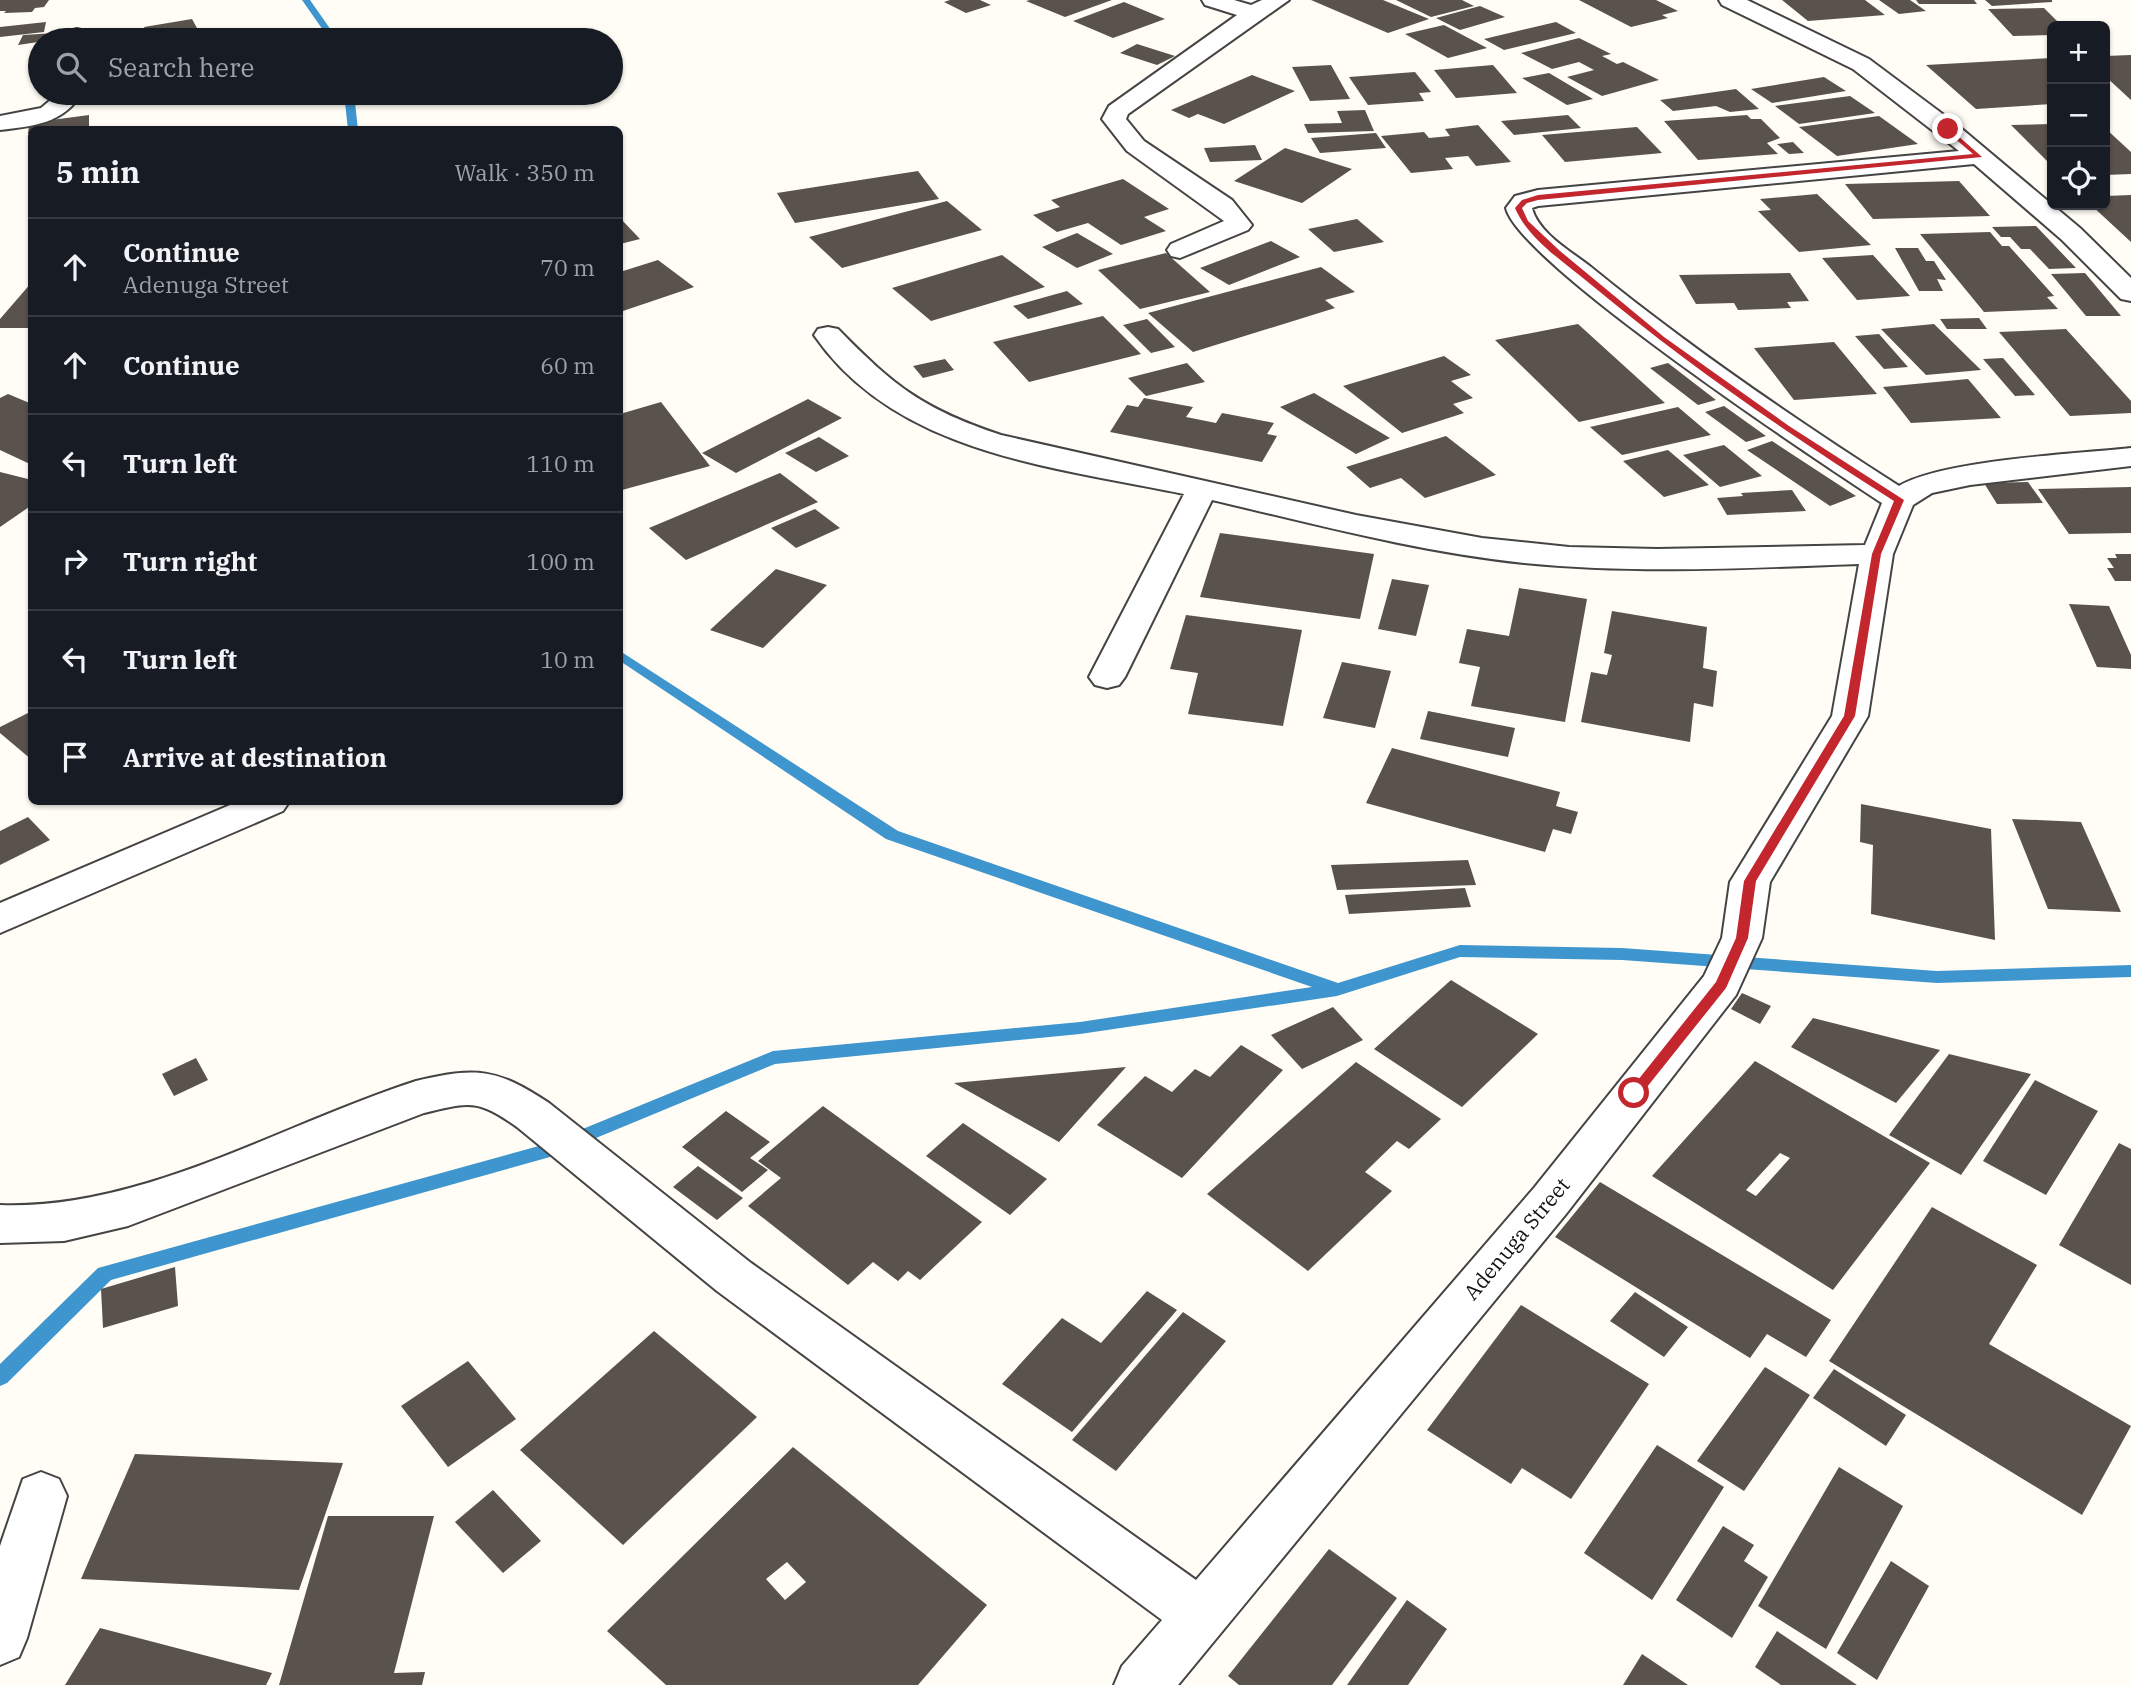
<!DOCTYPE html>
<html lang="en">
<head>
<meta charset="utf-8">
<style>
	:root { --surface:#171b24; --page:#20242c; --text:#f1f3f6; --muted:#9ea1a6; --line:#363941 }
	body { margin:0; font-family:"IBM Plex Serif",serif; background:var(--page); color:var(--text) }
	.controls { position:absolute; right:21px; top:21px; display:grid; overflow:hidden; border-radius:10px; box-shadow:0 2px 5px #0004 }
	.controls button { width:63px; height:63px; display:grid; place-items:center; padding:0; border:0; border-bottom:2px solid var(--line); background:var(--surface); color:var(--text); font:35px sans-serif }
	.stop { position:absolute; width:21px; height:21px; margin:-16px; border:5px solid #c4262e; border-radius:50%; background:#fff }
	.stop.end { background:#c4262e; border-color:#fff; box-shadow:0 2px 7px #0008 }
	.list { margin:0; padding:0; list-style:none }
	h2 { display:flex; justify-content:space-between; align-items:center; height:91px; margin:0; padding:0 28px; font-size:30px }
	h2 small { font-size:23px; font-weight:400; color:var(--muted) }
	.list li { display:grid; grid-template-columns:46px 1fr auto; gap:21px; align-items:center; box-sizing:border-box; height:98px; padding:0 28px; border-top:2px solid var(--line) }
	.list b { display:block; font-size:26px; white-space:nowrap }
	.list p { margin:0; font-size:23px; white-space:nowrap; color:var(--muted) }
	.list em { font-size:23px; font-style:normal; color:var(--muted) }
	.icon { flex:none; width:38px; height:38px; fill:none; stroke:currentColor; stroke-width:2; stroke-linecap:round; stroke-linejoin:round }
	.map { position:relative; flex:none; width:2131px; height:1685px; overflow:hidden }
	.search { position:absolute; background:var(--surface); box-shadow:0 2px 5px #0004; left:28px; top:28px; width:595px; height:77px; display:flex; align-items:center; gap:18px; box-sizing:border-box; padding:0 24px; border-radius:38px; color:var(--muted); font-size:26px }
	.panel { position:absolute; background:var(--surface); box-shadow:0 2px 5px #0004; left:28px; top:126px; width:595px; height:679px; border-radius:10px }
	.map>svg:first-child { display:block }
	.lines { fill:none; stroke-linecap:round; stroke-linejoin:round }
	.stream { fill:#3f96cf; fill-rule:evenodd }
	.building { fill:#5a524d; fill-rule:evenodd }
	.minor-casing { stroke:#444; stroke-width:4 }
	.minor { fill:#fff; fill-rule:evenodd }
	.route { fill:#c4262e }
	.labels { text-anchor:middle; stroke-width:7; stroke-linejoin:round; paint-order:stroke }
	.near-street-label { font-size:21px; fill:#111; stroke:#fff }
</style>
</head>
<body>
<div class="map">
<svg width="2131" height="1685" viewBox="0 0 2131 1685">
	<rect width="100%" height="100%" fill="#fffdf5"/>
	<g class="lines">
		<path class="stream" d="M302,0H310L338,40H330Z
			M344,93H354L358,130H348Z
			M620,651L898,831L1338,983L1460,945L1622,948L1937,971L2131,965V977L1937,983L1622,960L1460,957L1337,996L1080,1034L775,1064L550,1157L111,1280L7,1383L0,1386V1364L98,1268L546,1144L773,1051L1080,1022L1312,987L886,839L620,661Z"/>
	</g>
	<path class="building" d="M0,0H49L44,7L35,8L32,12L4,13L6,11H0Z
		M950,0H980L991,5L966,13L944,2Z
		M1030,0H1112L1065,17L1026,1Z
		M1311,0H1383L1429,19L1388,33Z
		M1396,0H1462L1474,6L1431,17Z
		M1579,0H1656L1678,11L1662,15L1668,18L1631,27Z
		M1782,0H1865L1885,15L1808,21Z
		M1879,0H1910L1926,11L1899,14Z
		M1916,0H1974L1977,4H1919Z
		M1985,0H2052V2L1992,6Z
		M1124,2L1165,19L1113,38L1073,21Z
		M1480,6L1505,17L1460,30L1436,18Z
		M2044,8L2062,26H2052V35L2013,36L1988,9Z
		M192,19L197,28L149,36L144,27Z
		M46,22L44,32L0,37V27Z
		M1556,22L1576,33L1504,50L1484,39Z
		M1444,25L1487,48L1448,58L1405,34Z
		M55,33L52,40L18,45L23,35Z
		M1579,38L1611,54L1602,56L1617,64L1623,62L1659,80L1602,96L1567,77L1594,70L1579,62L1552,69L1521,53Z
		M1137,44L1175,56L1157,65L1120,53Z
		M2131,55V100L2105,76V56Z
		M2052,58V104L1976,109L1926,65Z
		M1331,65L1350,99L1310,101L1292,67Z
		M1493,65L1517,93L1456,98L1434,70Z
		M1415,72L1431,92L1419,93L1424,101L1368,105L1349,77Z
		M1549,73L1593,99L1567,105L1522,78Z
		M1252,75L1295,91L1224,124L1198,114L1189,118L1171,110Z
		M1824,77L1846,91L1772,103L1751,89Z
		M1736,89L1759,109L1730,112L1716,106L1673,111L1660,100Z
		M1850,96L1875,113L1799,124L1775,106Z
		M1365,110L1374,131L1308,133L1304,124L1342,123L1337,111Z
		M89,115V126L32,130V134H28L29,123Z
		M1568,115L1581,128L1514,135L1501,121Z
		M1747,115L1751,119H1761L1780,138L1767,143L1778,154L1698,160L1664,121Z
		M1879,116L1918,144L1837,156L1799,127Z
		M2052,124V166L2011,125Z
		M1478,125L1511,162L1476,166L1468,156L1445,158L1453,169L1411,173L1381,136L1424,132L1429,138L1450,136L1445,129Z
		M1637,127L1662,153L1565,162L1542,135Z
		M2105,128L2131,152V174L2105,175Z
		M1376,133L1386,148L1320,153L1311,138Z
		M1793,142L1804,153L1789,154L1777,144Z
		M1255,145L1262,160L1210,162L1204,148Z
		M1285,148L1352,169L1302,203L1234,181Z
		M918,171L939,199L795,223L777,193Z
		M1123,179L1169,209L1144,217L1166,231L1121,245L1088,223L1057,232L1033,215L1060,207L1051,200Z
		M1959,181L1990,216L1873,219L1845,184Z
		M1817,194L1871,245L1799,252L1758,211L1771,210L1760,199Z
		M2131,195V242L2091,205H2105V196Z
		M947,201L982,230L842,268L809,237Z
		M620,218L640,239L620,244Z
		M1357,219L1384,242L1334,252L1308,229Z
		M2036,226L2076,268L2049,269L2030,249H2021L2010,237H2001L1992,227Z
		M1990,232L2002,246H2009L2054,296L2047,297L2058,309L1984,312L1920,234Z
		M1077,233L1113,254L1077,268L1042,247Z
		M1271,241L1300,257L1229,285L1200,268Z
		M1895,248H1918L1926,261H1934L1946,280L1937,279L1943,291H1919Z
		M1166,253L1210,292L1140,309L1098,270Z
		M1002,255L1045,287L931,321L892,288Z
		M1873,255L1910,296L1857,300L1822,258Z
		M658,260L694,287L620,312V272Z
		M1321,267L1355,292L1325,300L1335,308L1193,352L1148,313Z
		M1790,273L1809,301L1787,302L1791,308L1738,310L1734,303L1696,304L1679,275Z
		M2085,273L2121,316H2086L2051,274Z
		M32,282V328H0V319Z
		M1067,291L1083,304L1028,319L1013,306Z
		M1103,316L1141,354L1029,382L993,342Z
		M1979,318L1987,329H1947L1940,319Z
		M1147,319L1175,347L1151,353L1123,325Z
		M1578,324L1665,403L1579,422L1495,340Z
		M1934,324L1981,370L1926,375L1881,329Z
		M2066,329L2131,401V413L2070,416L1999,332Z
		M1879,334L1908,367L1884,369L1855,336Z
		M1834,342L1877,394L1794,400L1754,348Z
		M1444,356L1471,375L1451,381L1473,398L1453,404L1464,413L1402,433L1343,386Z
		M2003,358L2035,395L2015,396L1983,359Z
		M945,359L954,370L923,378L913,366Z
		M1187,363L1205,382L1146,396L1128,378Z
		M1668,363L1716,400L1698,405L1650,368Z
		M1968,379L2001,418L1911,423L1883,387Z
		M1314,393L1390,438L1356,454L1280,407Z
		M8,394L32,404V465L0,450V398Z
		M1144,398L1193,407L1186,417L1216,423L1222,413L1274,423L1267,434L1277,436L1262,462L1110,432L1127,405L1138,407Z
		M808,399L842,418L736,473L702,453Z
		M661,402L710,466L622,490L620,414Z
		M1724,406L1766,436L1746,442L1705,412Z
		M1678,407L1711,435L1622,455L1590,427Z
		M1446,436L1496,475L1425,498L1401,478L1370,488L1346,467Z
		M819,437L849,456L816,472L785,453Z
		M1772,441L1856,496L1830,506L1747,450Z
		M1724,445L1762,476L1720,487L1683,455Z
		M1668,450L1709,485L1664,497L1623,461Z
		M0,472L32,480V505L0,527Z
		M780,473L818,502L686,560L649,528Z
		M2028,482L2043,503L1997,504L1984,483Z
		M2131,487V533L2069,534L2038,489Z
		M1792,490L1806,511L1727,515L1717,498L1743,496L1741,493Z
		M815,509L840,528L796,548L771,528Z
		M1220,533L1374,554L1360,619L1200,597Z
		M2115,554H2131V581H2115L2107,568H2114L2107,558H2117Z
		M776,569L827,585L763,648L710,630Z
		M1392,579L1429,585L1416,636L1378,629Z
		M1519,588L1587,599L1565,722L1471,706L1480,667L1459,663L1467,629L1509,636Z
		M2069,604L2109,606L2131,655V669L2097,667Z
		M1612,611L1707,627L1703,668L1717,671L1713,707L1694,703L1690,742L1581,722L1591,672L1607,675L1612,655L1604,653Z
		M1186,615L1302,630L1283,726L1188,714L1198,673L1170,669Z
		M1342,662L1391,671L1375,728L1323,718Z
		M32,711V760L0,733V727Z
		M1428,711L1515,728L1508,757L1420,739Z
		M1392,748L1560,792L1556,806L1578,812L1571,834L1553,829L1545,852L1366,803Z
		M1861,804L1991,829L1995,940L1871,914L1873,845L1860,842Z
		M28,817L50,840L0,865V831Z
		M2012,819L2081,822L2121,912L2048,909Z
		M1468,860L1476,885L1337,890L1331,865Z
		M1465,888L1471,907L1349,914L1345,895Z
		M1451,980L1538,1034L1462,1107L1374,1049Z
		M1742,993L1771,1006L1760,1024L1731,1009Z
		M1333,1007L1363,1040L1302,1069L1271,1035Z
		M1813,1018L1940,1050L1896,1103L1791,1047Z
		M1241,1045L1283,1070L1182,1178L1097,1125L1145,1076L1172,1092L1195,1069L1210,1077Z
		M1949,1054L2031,1074L1961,1175L1889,1135Z
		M196,1058L208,1080L174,1096L162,1074Z
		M1755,1061L1930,1163L1833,1290L1652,1176ZM1780,1153L1790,1158L1756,1196L1746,1190Z
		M1356,1062L1441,1119L1409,1149L1397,1141L1365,1172L1392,1191L1308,1271L1207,1194Z
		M1126,1067L1059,1142L954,1083Z
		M2035,1080L2098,1111L2046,1195L1983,1161Z
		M823,1106L982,1222L920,1280L908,1271L898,1281L873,1262L848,1285L748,1206L781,1178L758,1161Z
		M726,1111L770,1142L750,1158L768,1170L742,1192L682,1147Z
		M963,1123L1047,1179L1010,1215L926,1156Z
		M2119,1143L2131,1149V1285L2059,1245Z
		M698,1166L743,1198L717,1220L673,1187Z
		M1600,1182L1831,1320L1806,1357L1767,1334L1750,1358L1555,1237Z
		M1932,1207L2037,1265L1989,1344L2131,1426L2082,1515L1829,1361Z
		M175,1267L178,1306L103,1328L101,1289Z
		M1147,1291L1177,1310L1072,1432L1002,1384L1062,1318L1101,1343Z
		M1635,1292L1688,1327L1664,1357L1610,1321Z
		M1521,1305L1649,1384L1571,1499L1522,1468L1511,1484L1427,1430Z
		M1183,1312L1226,1341L1116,1471L1072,1440Z
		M654,1331L757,1417L623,1545L520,1450Z
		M468,1361L516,1419L448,1467L401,1406Z
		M1765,1367L1810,1395L1744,1491L1697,1461Z
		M1834,1369L1906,1415L1886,1446L1813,1398Z
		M1657,1445L1724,1487L1652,1600L1584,1553Z
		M793,1447L987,1605L918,1685H666L607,1631ZM787,1562L806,1582L785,1600L766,1579Z
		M135,1454L343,1463L299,1590L81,1579Z
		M1839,1467L1903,1506L1826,1649L1758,1606Z
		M493,1490L541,1541L503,1573L455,1522Z
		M328,1516H434L394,1673L425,1672L422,1685H279Z
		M1723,1526L1754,1545L1744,1561L1768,1577L1732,1638L1676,1600Z
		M1329,1549L1397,1598L1332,1685H1239L1228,1676Z
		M1891,1561L1929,1586L1877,1680L1837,1653Z
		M1407,1600L1447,1629L1408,1685H1347Z
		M100,1628L272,1673L266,1685H65Z
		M1777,1631L1857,1685H1781L1755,1667Z
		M1642,1654L1688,1685H1623Z"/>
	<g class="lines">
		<g class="minor-casing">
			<path id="minor" d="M1202,0H1234L1251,5L1262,0H1289L1128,114L1126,119L1144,141L1232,200L1252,225L1248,230L1180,258L1171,256L1167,250L1171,244L1224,221L1127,151L1102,119L1109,106L1237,15L1205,5Z
				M1719,0H1747L1869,59L1956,124L2080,228L2131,278V301L2121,299L2062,240L1974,164L1538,206L1532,208C1538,233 1572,252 1591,267C1689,347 1793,418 1899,486C1943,460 2075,454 2131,448V466L1970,485L1932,493L1913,505L1893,554L1868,716L1770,882L1762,938L1736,995L1566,1214L1178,1685H1114L1122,1666L1162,1620L717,1291L517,1127C477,1099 471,1102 424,1113L128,1226L64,1241L0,1243V1205C143,1210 282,1124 416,1081C476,1067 497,1068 549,1103L751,1263L1196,1580L1534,1188L1704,976L1722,938L1730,882L1832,716L1859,564C1748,568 1635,574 1524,563C1418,552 1315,524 1212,500L1125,677L1119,685L1107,688L1095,685L1089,677L1184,494C1054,467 896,454 814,335L818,329L828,327L838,329C895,387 923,409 1001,435L1356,515L1482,538L1569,547L1657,549L1865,545L1882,503C1821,463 1519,263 1506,208L1515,196L1538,190L1959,151L1853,69L1722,5Z
				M77,29L85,31L87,40H65L69,31Z
				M59,93H82C63,124 33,126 0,130V116L41,108Z
				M237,802H289L283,811L0,933V903Z
				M41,1472L59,1479L67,1496L27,1638L19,1657L0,1665V1546L23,1479Z"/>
		</g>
		<use href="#minor" class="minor"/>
	</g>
	<path class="route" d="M1948,127L1982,157L1538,200L1527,203L1522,208L1528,221L1560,251L1664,337L1789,426L1904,500L1881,554L1855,716L1756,881L1748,938L1726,988L1639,1097H1630V1090L1716,982L1736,938L1744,881L1844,716L1872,554L1894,501C1788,434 1686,364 1589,283C1564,262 1528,239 1515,208L1522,200L1538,195L1973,154L1946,131Z"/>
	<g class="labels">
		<g class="near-street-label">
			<text transform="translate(1517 1239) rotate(-50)" y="7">Adenuga Street</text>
		</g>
	</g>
</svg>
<div class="controls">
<button>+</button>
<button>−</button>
<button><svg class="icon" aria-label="locate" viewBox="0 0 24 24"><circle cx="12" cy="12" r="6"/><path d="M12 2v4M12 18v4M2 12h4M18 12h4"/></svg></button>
</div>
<div class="stop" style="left:1634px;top:1093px"></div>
<div class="stop end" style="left:1948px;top:129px"></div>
<div class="search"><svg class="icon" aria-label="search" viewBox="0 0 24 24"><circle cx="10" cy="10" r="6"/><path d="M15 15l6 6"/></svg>Search here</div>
<section class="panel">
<h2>5 min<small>Walk · 350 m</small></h2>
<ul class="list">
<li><svg class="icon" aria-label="ahead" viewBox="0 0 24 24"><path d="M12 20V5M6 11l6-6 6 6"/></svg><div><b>Continue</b><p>Adenuga Street</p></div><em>70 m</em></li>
<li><svg class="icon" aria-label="ahead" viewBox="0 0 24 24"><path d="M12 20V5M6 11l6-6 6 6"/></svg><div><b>Continue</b></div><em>60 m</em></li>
<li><svg class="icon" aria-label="left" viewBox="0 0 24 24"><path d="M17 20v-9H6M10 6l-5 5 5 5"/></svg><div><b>Turn left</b></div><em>110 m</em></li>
<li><svg class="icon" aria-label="right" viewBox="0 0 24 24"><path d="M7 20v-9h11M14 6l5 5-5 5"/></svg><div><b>Turn right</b></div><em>100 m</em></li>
<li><svg class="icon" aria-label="left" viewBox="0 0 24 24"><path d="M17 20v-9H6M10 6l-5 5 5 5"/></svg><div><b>Turn left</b></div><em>10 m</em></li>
<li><svg class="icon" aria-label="arrive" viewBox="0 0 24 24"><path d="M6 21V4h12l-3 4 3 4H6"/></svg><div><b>Arrive at destination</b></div></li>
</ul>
</section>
</div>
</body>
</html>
